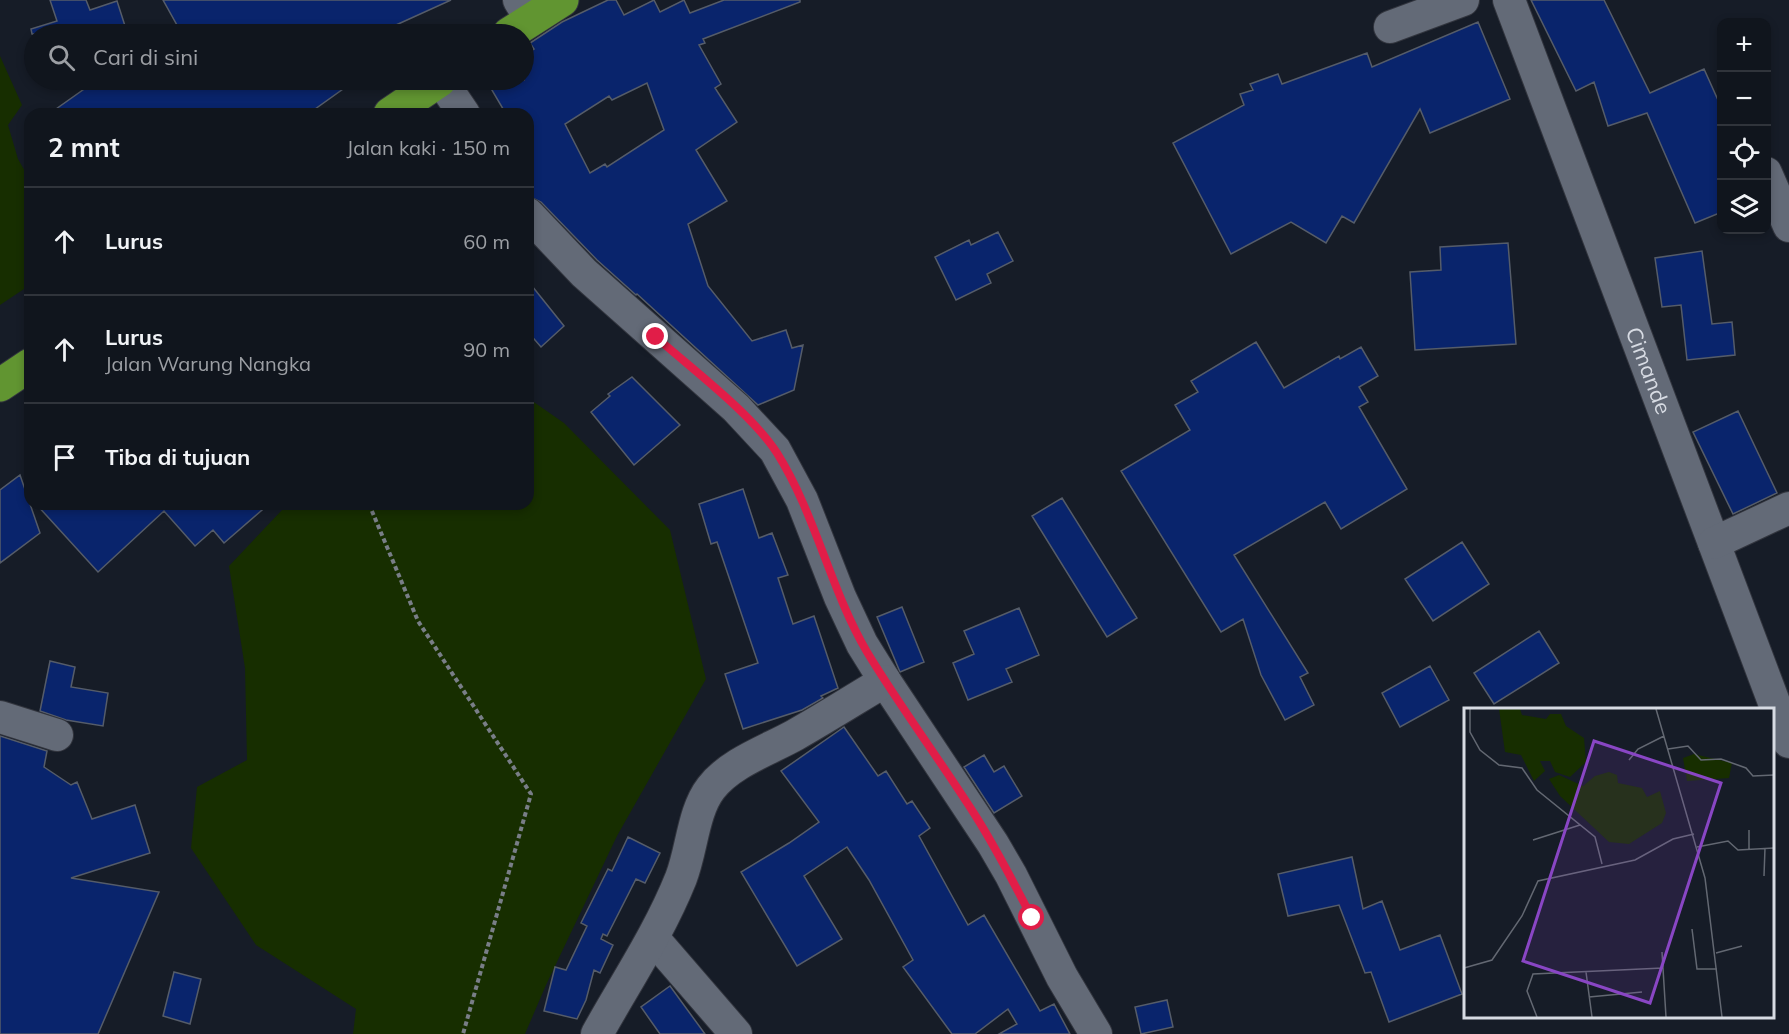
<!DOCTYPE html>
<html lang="id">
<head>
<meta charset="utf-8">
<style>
	:root { --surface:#10151d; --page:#1e222a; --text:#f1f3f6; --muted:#9c9fa4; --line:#30343b }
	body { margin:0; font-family:Mulish,sans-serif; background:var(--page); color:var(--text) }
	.controls { position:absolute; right:18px; top:18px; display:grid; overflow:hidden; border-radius:12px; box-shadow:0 3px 9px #0003 }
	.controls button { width:54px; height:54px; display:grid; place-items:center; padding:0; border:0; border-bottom:2px solid var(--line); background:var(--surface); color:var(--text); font:30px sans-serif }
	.stop { position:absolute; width:18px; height:18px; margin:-14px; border:4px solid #e11d48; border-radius:50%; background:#fff }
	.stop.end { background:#e11d48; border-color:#fff; box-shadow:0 2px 6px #0008 }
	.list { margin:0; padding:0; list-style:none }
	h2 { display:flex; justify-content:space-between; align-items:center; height:78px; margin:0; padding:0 24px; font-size:26px }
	h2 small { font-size:20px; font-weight:400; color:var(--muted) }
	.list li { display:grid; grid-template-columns:39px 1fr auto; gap:18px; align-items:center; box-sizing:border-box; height:108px; padding:0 24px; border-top:2px solid var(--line) }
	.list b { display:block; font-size:22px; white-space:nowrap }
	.list p { margin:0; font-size:20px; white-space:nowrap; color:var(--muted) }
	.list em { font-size:20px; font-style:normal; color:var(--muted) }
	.icon { flex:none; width:33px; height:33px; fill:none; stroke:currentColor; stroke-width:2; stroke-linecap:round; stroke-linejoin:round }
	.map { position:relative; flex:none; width:1789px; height:1034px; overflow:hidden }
	.search { position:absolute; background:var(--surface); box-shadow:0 3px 9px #0003; left:24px; top:24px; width:510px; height:66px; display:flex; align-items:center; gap:15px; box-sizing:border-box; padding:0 21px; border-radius:33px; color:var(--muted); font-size:22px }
	.panel { position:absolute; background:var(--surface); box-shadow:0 3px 9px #0003; left:24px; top:108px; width:510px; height:402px; border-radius:18px }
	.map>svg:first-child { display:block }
	.green { fill:#172e00 }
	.building { fill:#09246c; stroke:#555c69; stroke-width:1.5; fill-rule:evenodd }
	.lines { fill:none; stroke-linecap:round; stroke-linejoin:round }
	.street-casing { stroke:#32353e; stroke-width:34 }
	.highway-casing { stroke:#32353e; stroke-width:35 }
	.path { stroke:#797e87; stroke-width:4; stroke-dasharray:4.5 3; stroke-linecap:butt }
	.street { stroke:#636a77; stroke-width:32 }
	.highway { stroke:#619531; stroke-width:33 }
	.route { stroke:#e11d48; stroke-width:8 }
	.labels { text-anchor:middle; stroke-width:4.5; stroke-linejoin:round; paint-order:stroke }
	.street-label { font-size:22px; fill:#d7dbe3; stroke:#161c27 }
	.inset-road { fill:none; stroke:#636872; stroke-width:1.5 }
	.view { fill:#8946c4; fill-opacity:0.15; stroke:#8946c4; stroke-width:3 }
	.inset-edge { fill:none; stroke:#d7dbe3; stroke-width:3 }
</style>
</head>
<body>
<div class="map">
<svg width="1789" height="1034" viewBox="0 0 1789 1034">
	<rect width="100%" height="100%" fill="#161c27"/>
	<path class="green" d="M0,56L22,105L8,125L18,159L30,180V285L0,305Z
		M528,398L564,423L670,530L706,679L617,836L546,985L525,1034H353L356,1009L256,945L191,848L197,787L247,760L245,668L229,566L282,510L277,504H528Z"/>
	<path class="building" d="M50,0H86L90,10L117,1L126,29L109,34H32L31,29L57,21Z
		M163,0H451L396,25L380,34H182Z
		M608,0H616L624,15L654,0L660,12L684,0L690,13L724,0H800V2L703,39L705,43L699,45L721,84L715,88L737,122L696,150L727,201L688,224L708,286L752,341L786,330L792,348L803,345L794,390L758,405L637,294L636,295L597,260L541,202L528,196V114H506L486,80H524V56L534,49L530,43L562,22ZM647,83L664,130L607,167L605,164L590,173L565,124L609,96L612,100Z
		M1531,0H1604L1650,93L1704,69L1722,109V212L1695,223L1647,113L1608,126L1594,82L1576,91Z
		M1478,22L1510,99L1430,133L1420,109L1354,223L1342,216L1326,243L1291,222L1231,254L1173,143L1244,105L1240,94L1253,90L1250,84L1278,74L1282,84L1367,53L1372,67Z
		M97,80H337L343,89L308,114H49Z
		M998,232L1013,261L987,274L991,283L956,300L935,257L969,240L971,245Z
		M1508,243L1516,344L1415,350L1410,272L1441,270L1440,247Z
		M1702,251L1712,324L1732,322L1735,355L1687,360L1681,305L1662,307L1655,258Z
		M528,281L564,326L541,347L528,332Z
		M1256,342L1284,388L1339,356L1340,359L1361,347L1378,376L1359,387L1368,402L1359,407L1407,489L1341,529L1325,502L1234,555L1308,673L1300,677L1314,705L1285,720L1261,675L1243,619L1221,632L1121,471L1190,430L1175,405L1198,392L1191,381Z
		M632,377L680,425L634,465L591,412L610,396L608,394Z
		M1738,411L1777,493L1733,514L1693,432Z
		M20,475L40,533L0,563V490Z
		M743,489L759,538L772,533L788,575L778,578L793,624L814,616L838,688L821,696L823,698L802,710L743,729L725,674L758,663L717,542L711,544L699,504Z
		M1062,498L1137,618L1107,637L1032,516Z
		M36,504H269L224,543L213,530L195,546L164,511L98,572Z
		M1462,542L1489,584L1433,621L1405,579Z
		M902,607L924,662L900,672L877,617Z
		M1019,608L1039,655L1006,669L1012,682L968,700L953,663L974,654L964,631Z
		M1539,631L1559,663L1494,704L1474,673Z
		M50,661L75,667L71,687L108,693L103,726L66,720L40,711Z
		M1430,666L1449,700L1400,727L1382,693Z
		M844,727L878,776L886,771L907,804L912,801L930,828L919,836L968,925L984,915L1040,1011L1054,1004L1070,1034H999L1017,1024L1008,1009L975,1034H952L903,967L913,960L869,880L847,847L804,876L842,939L797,966L741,872L789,843L819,822L781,771Z
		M0,736L47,751L44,767L71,785L77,782L92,819L135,805L150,853L71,878L159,892L98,1034H0Z
		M984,755L994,772L1004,766L1022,796L994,813L964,767Z
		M628,837L660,853L645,883L636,879L607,936L603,934L601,939L613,945L600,973L594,970L586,1000L577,1019L544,1011L555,967L566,970L587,926L581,923L608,869L612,871Z
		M1352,857L1363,909L1382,901L1400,950L1440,935L1462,994L1389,1022L1371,972L1365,973L1339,905L1288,916L1278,874Z
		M174,972L201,979L190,1024L163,1016Z
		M670,986L705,1034H660L641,1007Z
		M1167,1000L1173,1027L1141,1034L1135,1007Z"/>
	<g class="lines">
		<g class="street-casing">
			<g id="street">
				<path d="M519,0L531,20"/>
				<path id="s1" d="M1509,0L1789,742"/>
				<path d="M1390,27L1463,0"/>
				<path d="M441,80L464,114"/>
				<path d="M1766,173L1789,226"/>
				<path d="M528,214L584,273L736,408L775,450L802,500L840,597L862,644L885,681L993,844L1011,875L1062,977L1096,1034"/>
				<path d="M1714,543L1789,508"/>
				<path d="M0,717L57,735"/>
				<path d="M653,938L736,1034"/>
				<path d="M597,1034C626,982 659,933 681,878C692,850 693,811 711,788C730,763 768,750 795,735C825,718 855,699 885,681"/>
			</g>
		</g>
		<g class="highway-casing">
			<path id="highway" d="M509,34L562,0
				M390,114L440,80
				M0,385L30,365"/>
		</g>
		<path class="path" d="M369,504L418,621L531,794L463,1034"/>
		<use href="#street" class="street"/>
		<use href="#highway" class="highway"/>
	</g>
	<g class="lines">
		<path class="route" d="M656,337C693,370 751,413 777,453C816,515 830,589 867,652C901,708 940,760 975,815C996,848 1014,883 1032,918"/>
	</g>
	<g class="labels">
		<g class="street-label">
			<text dy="8" stroke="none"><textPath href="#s1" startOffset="396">Cimande</textPath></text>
		</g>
	</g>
	<g transform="translate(1464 708)">
		<rect width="310" height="310" fill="#161c27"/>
		<path d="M35,1H56L58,7L82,11L86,6H97L102,18L120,30L122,54L106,69L91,64L86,53H76L81,63L70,73L57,47L41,44ZM230,46L268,55L265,70L223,73L219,50ZM145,64L153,67L154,75L178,80L183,89L196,83L202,105L198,115L165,136L145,134L96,88L85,71L95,67L119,78L131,68Z" fill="#172e00"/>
		<path class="inset-road" d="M6,1V24L16,42L35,57L58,60L73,82L131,129L138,156M192,1L241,170L258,309M204,41L224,38L237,52L257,51L282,60L289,68L310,67M165,52L174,41L200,28M285,122V141M69,132L116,117M233,139L264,133L274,142L310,140M300,168L301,140M228,221L233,261H253M198,244L202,309M252,245L278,238M0,260L28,252L58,208L74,173L171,152L209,131L230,126M122,264L128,309M125,289L178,284M73,309L63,283L69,266L199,260"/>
		<path class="view" d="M130,33L257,75L186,295L59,253Z"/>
		<rect width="310" height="310" class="inset-edge"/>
	</g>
</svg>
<div class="controls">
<button>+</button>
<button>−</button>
<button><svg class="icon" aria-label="locate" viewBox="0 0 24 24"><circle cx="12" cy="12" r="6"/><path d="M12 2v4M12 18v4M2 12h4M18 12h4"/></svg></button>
<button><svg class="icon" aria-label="layers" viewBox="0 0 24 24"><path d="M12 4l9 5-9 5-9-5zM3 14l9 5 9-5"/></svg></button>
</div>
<div class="stop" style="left:1032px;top:918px"></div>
<div class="stop end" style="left:656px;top:337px"></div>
<div class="search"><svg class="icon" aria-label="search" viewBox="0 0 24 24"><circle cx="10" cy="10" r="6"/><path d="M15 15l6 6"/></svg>Cari di sini</div>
<section class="panel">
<h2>2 mnt<small>Jalan kaki · 150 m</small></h2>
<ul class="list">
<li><svg class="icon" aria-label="ahead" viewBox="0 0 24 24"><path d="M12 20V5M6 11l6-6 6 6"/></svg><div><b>Lurus</b></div><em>60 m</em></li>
<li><svg class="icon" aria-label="ahead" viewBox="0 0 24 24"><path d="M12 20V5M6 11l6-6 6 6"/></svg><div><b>Lurus</b><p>Jalan Warung Nangka</p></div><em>90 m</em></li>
<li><svg class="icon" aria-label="arrive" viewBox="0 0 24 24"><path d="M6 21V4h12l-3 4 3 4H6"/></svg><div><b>Tiba di tujuan</b></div></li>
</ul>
</section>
</div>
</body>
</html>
